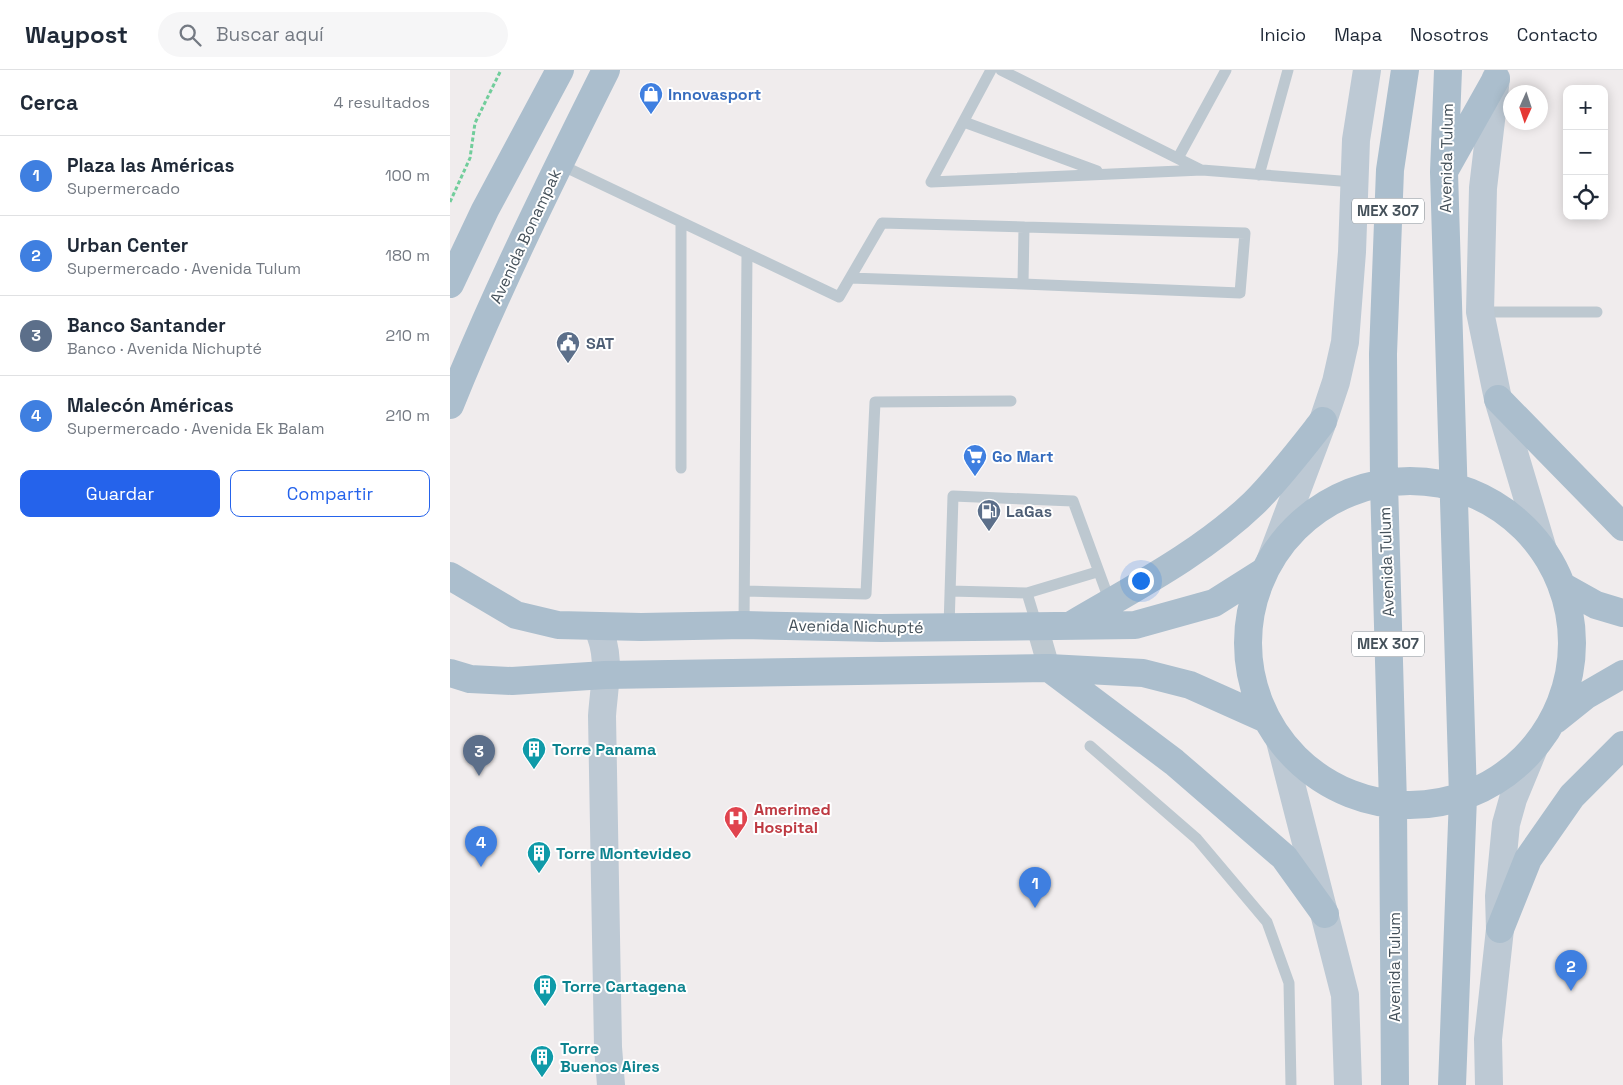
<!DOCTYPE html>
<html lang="es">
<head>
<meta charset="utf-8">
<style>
	:root { --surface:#fff; --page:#f6f6f7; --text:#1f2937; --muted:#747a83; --line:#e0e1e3; --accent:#2563eb }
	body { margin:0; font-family:"Space Grotesk",sans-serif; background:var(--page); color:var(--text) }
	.controls { position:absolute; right:15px; top:15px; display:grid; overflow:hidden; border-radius:10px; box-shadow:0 2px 12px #0003 }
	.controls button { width:45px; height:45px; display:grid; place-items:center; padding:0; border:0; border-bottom:1px solid var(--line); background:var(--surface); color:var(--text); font:25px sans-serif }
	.compass { position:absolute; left:1053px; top:15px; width:45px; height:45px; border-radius:50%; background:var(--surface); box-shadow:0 2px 12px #0003; rotate:183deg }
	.you { position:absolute; left:690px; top:510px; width:18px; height:18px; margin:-12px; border:4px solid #fff; border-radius:50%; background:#1a73e8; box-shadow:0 0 0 8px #1a73e833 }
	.badge { display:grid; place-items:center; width:32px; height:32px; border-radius:50%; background:var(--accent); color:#fff; font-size:16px; font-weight:700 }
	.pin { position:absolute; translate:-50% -41px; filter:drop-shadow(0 1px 2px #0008) }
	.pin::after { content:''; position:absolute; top:26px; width:18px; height:15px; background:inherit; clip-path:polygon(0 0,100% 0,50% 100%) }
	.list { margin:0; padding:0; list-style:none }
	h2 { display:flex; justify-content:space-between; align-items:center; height:65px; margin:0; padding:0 20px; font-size:21px }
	h2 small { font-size:16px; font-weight:400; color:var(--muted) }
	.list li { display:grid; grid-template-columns:32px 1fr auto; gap:15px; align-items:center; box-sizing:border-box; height:80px; padding:0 20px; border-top:1px solid var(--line) }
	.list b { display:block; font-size:19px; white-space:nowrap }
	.list p { margin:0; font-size:16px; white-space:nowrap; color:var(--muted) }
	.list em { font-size:16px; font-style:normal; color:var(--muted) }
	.actions { display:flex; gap:10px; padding:15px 20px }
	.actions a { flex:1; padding:11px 0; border:1px solid var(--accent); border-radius:10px; text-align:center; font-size:18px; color:var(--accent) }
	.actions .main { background:var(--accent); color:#fff }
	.icon { flex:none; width:28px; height:28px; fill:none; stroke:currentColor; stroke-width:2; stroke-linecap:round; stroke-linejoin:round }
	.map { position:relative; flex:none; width:1173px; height:1015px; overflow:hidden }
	header { display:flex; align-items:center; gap:30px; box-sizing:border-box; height:70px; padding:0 25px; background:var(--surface); border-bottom:1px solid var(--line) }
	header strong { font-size:24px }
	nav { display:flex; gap:28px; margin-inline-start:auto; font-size:18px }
	.search { width:350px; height:45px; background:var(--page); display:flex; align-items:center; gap:12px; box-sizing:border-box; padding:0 18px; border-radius:28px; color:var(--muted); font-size:19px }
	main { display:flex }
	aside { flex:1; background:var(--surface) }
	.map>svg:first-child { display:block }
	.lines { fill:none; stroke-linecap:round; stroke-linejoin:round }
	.path { stroke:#71cd9b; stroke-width:3; stroke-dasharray:4 2.5; stroke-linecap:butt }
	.lane { stroke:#bdc8d0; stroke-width:11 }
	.street { stroke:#bdc8d0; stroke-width:22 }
	.secondary { stroke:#bdc9d4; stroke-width:28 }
	.primary { stroke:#abbecd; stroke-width:28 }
	.labels { text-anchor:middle; stroke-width:4; stroke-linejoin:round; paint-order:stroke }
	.shield { fill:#fff; stroke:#7d858c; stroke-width:1 }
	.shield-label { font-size:15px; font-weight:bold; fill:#45515a }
	.shop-label { font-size:16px; font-weight:bold; fill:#366cbe; stroke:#fff; text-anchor:start }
	.street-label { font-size:16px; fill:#45515a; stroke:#fff }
	.service-label { font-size:16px; font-weight:bold; fill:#4e5e75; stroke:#fff; text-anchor:start }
	.culture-label { font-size:16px; font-weight:bold; fill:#0d838f; stroke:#fff; text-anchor:start }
	.health-label { font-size:16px; font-weight:bold; fill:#be3a42; stroke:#fff; text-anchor:start }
</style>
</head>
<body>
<header>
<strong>Waypost</strong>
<div class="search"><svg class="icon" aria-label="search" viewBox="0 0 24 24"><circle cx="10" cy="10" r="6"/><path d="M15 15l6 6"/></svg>Buscar aquí</div>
<nav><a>Inicio</a><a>Mapa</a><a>Nosotros</a><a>Contacto</a></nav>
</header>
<main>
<aside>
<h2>Cerca<small>4 resultados</small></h2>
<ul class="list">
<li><span class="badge" style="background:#3f7fe0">1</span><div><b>Plaza las Américas</b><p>Supermercado</p></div><em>100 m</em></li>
<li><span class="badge" style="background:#3f7fe0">2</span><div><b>Urban Center</b><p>Supermercado · Avenida Tulum</p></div><em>180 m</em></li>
<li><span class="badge" style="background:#5c6f8a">3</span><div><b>Banco Santander</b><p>Banco · Avenida Nichupté</p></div><em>210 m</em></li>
<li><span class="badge" style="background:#3f7fe0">4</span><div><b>Malecón Américas</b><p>Supermercado · Avenida Ek Balam</p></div><em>210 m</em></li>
</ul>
<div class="actions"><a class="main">Guardar</a><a>Compartir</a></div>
</aside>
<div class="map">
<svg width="1173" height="1015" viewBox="0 0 1173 1015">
	<rect width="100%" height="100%" fill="#f0eced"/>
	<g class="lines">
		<path class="path" d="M0,132L20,88L25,53L51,0"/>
		<path class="lane" d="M551,0L751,100
			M514,52L647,101
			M728,88L776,0
			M109,94L389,227L432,153L574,157L573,214L400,208
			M809,105L838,0
			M481,112L752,100L903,112
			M481,112L541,0
			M231,152V398
			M573,214L790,223L795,163L574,157
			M1030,242H1147
			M295,521L416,524L425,332L561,331
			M500,521L577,523L647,502
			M577,523L587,556
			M294,555L297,183
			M499,557L503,426L623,431L660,532
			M640,676L747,769L817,852L839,913L841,1015"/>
		<path class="street" d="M587,556L599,598"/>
		<path class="secondary" d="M1046,8L1033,118L1030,242L1048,329L1093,480
			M821,489L873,351L886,312L895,272L902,182L906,70L917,0
			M147,557C162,586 154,615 152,646L158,977L161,1015
			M830,671L895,925L898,1015
			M1039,1015L1038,969L1050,859L1049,826L1056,754L1063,729L1084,678"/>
		<path class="primary" d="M998,0L994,102L1013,727L1002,1015
			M996,98L1046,9
			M0,214L35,140L110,0
			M1048,329L1173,457
			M0,335C46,221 101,110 156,0
			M798 573a162 162 0 1 1 324 0a162 162 0 1 1-324 0Z
			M0,506L66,545L108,555L191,557L294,555L431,558L685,555L764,533L813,502
			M1112,516L1146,535L1173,543
			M623,554C684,518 752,483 804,433C829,408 851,379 873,351
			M599,598L724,692L834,787L875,844
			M0,603L20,609L62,611L155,605L599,598L693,603L740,615L816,649
			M1105,650L1135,626L1173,604
			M1050,859L1078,789L1122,726L1173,675
			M945,1015L943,734L934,413L933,284L940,100L955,0"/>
	</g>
	<defs>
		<g id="shop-pin" transform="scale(1.25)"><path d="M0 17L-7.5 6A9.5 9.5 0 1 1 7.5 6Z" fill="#3f7fe0" stroke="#fff"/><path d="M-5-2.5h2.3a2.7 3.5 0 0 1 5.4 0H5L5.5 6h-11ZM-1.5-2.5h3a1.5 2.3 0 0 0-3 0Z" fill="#fff"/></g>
		<g id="civic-pin" transform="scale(1.25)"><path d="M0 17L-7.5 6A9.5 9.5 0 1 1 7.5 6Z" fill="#5c6f8a" stroke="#fff"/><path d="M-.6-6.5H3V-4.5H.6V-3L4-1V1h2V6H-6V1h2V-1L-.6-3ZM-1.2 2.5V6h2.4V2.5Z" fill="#fff"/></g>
		<g id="supermarket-pin" transform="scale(1.25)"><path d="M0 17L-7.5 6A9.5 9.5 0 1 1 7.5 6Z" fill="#3f7fe0" stroke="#fff"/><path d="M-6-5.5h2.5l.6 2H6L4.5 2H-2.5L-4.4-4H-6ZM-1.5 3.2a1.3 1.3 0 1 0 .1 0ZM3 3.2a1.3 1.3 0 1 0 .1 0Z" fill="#fff"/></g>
		<g id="fuel-pin" transform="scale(1.25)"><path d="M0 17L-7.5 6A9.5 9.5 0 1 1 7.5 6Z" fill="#5c6f8a" stroke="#fff"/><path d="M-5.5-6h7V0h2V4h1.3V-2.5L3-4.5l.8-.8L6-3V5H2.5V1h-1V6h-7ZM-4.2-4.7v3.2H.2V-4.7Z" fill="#fff"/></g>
		<g id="building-pin" transform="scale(1.25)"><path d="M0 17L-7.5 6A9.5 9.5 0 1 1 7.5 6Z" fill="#0f9aa8" stroke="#fff"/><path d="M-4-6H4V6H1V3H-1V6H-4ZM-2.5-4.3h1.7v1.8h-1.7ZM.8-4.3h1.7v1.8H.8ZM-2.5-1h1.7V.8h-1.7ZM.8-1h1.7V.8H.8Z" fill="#fff"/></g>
		<g id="hospital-pin" transform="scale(1.25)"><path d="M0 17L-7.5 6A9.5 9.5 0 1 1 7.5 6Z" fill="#e0444e" stroke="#fff"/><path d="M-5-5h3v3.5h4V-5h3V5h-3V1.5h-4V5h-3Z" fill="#fff"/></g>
	</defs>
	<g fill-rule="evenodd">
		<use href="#shop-pin" x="201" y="24"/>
		<use href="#civic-pin" x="118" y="273"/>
		<use href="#supermarket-pin" x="525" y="386"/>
		<use href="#fuel-pin" x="539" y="441"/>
		<use href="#building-pin" x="84" y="679"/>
		<use href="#hospital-pin" x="286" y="748"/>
		<use href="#building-pin" x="89" y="783"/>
		<use href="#building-pin" x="95" y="916"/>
		<use href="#building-pin" x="92" y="987"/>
	</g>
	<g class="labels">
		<g class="shield">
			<rect x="902" y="128.5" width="72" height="25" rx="4"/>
			<rect x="902" y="561.5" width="72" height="25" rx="4"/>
		</g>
		<g class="shield-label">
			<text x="938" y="146">MEX 307</text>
			<text x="938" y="579">MEX 307</text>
		</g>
		<g class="shop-label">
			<text x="218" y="30">Innovasport</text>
			<text x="542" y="392">Go Mart</text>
		</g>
		<g class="street-label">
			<text transform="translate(996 88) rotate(-89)" y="6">Avenida Tulum</text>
			<text transform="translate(75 166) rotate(-65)" y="6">Avenida Bonampak</text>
			<text transform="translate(936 492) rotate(-92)" y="6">Avenida Tulum</text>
			<text transform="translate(406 556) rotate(1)" y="6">Avenida Nichupté</text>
			<text transform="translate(944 897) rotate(-90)" y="6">Avenida Tulum</text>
		</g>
		<g class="service-label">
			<text x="136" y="279">SAT</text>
			<text x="556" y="447">LaGas</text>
		</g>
		<g class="culture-label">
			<text x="102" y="685">Torre Panama</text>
			<text x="106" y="789">Torre Montevideo</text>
			<text x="112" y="922">Torre Cartagena</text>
			<text x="110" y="984">Torre<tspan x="110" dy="18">Buenos Aires</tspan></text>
		</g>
		<g class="health-label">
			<text x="304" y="745">Amerimed<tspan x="304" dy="18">Hospital</tspan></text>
		</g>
	</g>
</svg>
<div class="controls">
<button>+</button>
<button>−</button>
<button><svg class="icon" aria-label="locate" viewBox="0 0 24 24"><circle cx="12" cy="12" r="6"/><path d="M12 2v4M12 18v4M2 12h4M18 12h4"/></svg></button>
</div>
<svg class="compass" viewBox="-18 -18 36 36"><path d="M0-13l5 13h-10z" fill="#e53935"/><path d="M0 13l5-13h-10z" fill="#747a83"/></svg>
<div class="you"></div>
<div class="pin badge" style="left:585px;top:838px;background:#3f7fe0">1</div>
<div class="pin badge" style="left:1121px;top:921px;background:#3f7fe0">2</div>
<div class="pin badge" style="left:29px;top:706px;background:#5c6f8a">3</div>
<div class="pin badge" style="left:31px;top:797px;background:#3f7fe0">4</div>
</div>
</main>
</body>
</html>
